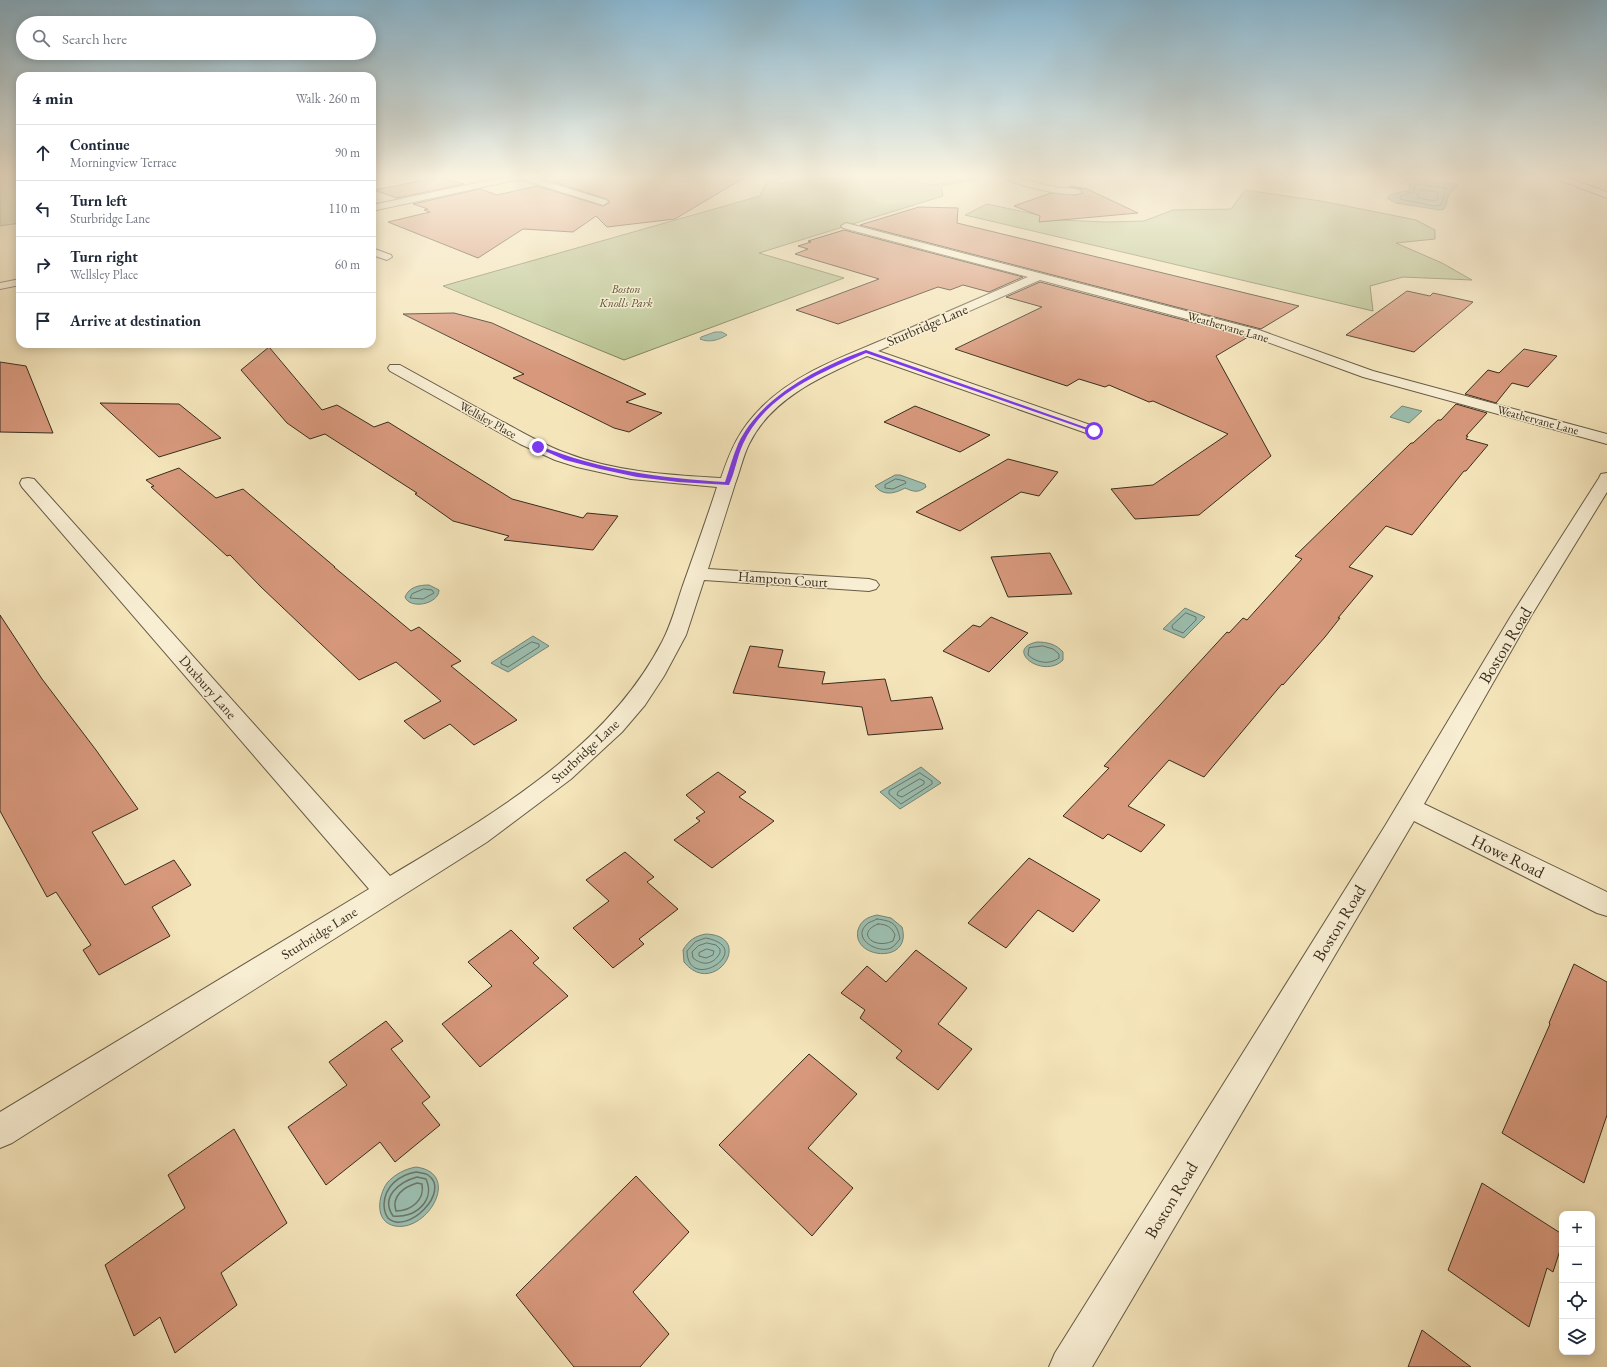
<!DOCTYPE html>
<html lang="en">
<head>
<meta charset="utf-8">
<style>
	:root { --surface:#fff; --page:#f6f6f7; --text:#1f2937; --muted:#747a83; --line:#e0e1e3 }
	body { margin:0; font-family:"EB Garamond",serif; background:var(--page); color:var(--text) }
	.controls { position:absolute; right:12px; bottom:12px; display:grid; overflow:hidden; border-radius:8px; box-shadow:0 2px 10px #0003 }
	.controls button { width:36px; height:36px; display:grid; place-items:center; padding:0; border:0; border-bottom:1px solid var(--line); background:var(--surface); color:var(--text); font:20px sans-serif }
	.stop { position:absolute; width:12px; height:12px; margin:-9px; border:3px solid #7c3aed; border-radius:50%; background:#fff }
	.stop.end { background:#7c3aed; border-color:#fff; box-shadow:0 1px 4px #0008 }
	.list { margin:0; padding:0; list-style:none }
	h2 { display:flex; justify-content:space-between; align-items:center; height:52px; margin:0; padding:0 16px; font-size:17px }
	h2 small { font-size:13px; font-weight:400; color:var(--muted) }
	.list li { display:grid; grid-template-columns:26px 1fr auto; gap:12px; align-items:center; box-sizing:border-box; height:56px; padding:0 16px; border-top:1px solid var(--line) }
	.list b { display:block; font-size:15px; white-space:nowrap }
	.list p { margin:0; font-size:13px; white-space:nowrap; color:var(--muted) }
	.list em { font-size:13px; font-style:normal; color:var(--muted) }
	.icon { flex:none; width:22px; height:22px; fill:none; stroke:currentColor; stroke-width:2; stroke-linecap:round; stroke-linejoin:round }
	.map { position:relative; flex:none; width:1607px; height:1367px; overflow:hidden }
	.search { position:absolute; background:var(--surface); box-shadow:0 2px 10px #0003; left:16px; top:16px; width:360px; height:44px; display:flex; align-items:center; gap:10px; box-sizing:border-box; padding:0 14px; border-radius:22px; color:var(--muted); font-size:15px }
	.panel { position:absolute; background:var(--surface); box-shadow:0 2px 10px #0003; left:16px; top:72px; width:360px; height:276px; border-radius:12px }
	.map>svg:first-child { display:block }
	.green { fill:#b8c592; stroke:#787958 }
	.water { fill:#9cbfb1; stroke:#748576 }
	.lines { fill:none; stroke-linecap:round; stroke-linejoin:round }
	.shore-far1 { stroke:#6a7668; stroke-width:1 }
	.shore { stroke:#6a7668; stroke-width:1.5 }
	.building { fill:#d7987c; stroke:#382d1e }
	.minor-casing { stroke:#675b45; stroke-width:2 }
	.minor { fill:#f8eed3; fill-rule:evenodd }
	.route { fill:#7c3aed }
	.labels { text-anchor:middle; stroke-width:3; stroke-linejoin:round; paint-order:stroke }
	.far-park-label { font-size:12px; font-style:italic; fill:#58533b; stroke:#f8eed3 }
	.far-street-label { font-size:12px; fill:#382d1e; stroke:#f8eed3 }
	.street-label { font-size:14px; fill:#382d1e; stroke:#f8eed3 }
	.near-street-label { font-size:17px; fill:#382d1e; stroke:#f8eed3 }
</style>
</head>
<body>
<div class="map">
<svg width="1607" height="1367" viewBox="0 0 1607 1367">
	<rect width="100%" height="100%" fill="#f5e5bb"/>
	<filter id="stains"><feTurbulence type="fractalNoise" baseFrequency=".005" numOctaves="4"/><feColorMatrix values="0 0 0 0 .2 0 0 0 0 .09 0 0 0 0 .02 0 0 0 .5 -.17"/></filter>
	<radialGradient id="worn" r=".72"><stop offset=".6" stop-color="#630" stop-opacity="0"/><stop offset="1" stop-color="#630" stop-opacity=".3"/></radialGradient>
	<path class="green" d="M0,176H20V223L0,226Z
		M768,176H775L781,184L834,176H890L933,185L984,176H994L941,186L943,196L759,253L844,278L624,360L443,286L760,196L769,178Z
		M1245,190L1321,201L1416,220L1435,230V239L1396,243L1442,263L1472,280L1403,277L1370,286L1373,311L965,215L987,204L1062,220L1105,222L1144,221L1173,210L1231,209Z"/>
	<path class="water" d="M1408,179L1456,184L1457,187C1446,193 1449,200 1444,209L1440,210L1396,203L1387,198L1392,194L1410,190L1409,184L1405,180Z
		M715,332H722L727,335C719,340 709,343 700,339L701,337Z
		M1402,406L1422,411L1409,423L1390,417Z
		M895,475H900L925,484L926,487C918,493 914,492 905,488C894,494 883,496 875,486Z
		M429,585L439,590C439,604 410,610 405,597C409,587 419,585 429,585Z
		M1185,608L1205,617L1184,638L1163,629Z
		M533,636L549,646L508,672L491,663Z
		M1037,642C1047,642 1056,644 1063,652V660C1043,680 1003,649 1037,642Z
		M921,767L941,783L900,809L880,792Z
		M877,915L891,918L902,927C913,965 851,959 858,930C861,920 868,917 877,915Z
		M706,934C756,936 714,999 684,962L683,950C689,940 695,936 706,934Z
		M416,1167C462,1173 428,1232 395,1226C374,1222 378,1196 387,1183C395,1174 405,1169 416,1167Z"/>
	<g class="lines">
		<path class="shore-far1" d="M1416,184L1446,188L1441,205L1434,206L1400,199L1401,196L1413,192Z
			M1421,190L1438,192L1437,200L1435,201L1418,198L1417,195Z
			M896,479L905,481L906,483L893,489L885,488V485Z
			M424,589L432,590L434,593L423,599L410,598L412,594Z
			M1186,613L1196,617V620L1183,633L1173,629L1172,626Z
			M532,642L539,644V647L508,667L501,664V661Z
			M1043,646L1053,649L1059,654V658C1049,665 1037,663 1028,655L1029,648Z
			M920,773L932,781V784L901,804L889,794V791Z
			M920,779L924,781V784L902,797L897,795L898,792Z
			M877,919C892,921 897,923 900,939C897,942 895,946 891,948C878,954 852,939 866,925C868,922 874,921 877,919Z
			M878,924C886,924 892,927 895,935L893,941C874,950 855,933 878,924Z
			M706,938C758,948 688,995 687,951L695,942Z
			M707,943L716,945L720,949V953C713,965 703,966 693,958L692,952L698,946Z
			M707,949L714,951L713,955L706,958L699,956V953Z"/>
		<path class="shore" d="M416,1172C420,1173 425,1173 428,1175C452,1191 407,1236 388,1218C385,1214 384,1209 384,1204C385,1186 399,1175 416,1172Z
			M417,1177L426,1179C436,1201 414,1219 393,1216C380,1197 399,1182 417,1177Z
			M417,1183L422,1184C425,1200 411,1211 396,1211C391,1196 404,1187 417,1183Z"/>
	</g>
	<path class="building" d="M582,176H747L675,219L607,227L596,216L573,232L523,229L478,258L388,222L430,212L424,210L428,209L413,204L480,189L497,195L537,186L603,206L609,203V201L606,199L554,182Z
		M441,177L464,184L397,198L374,190Z
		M1070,186L1087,189L1138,213L1039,222L1040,216L1014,206L1051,193L1077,195L1083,193L1081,189L1069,187Z
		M919,207L958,208L957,223L1299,306L1261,329L860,225Z
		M844,230L1023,277L989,292L963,285L950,290L938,287L838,324L796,310L879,279L795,254L808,249L798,246L811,242L808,241Z
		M1040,282L1248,337L1216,356L1271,456L1199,515L1135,519L1111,489L1153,485L1228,434L1153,401L1149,402L1109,385L1105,387L1079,379L1067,386L955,349L1042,307L1006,297Z
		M1407,291L1430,296L1433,293L1473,302L1414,352L1346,335Z
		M454,313L492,323L646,394L626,402L662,413L629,432L614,428L513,378L524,374L403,314Z
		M269,347L322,410L337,405L374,427L388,422L512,499L583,518L587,513L618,516L593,550L504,540L509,536L453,521L415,494L417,493L325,434L310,439L287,423L241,370Z
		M1524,349L1557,356L1528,387L1512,383L1496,403L1465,394L1488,370L1499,373Z
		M0,362L26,366L53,433L0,432Z
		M100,403L179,404L221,438L159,457Z
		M1456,404L1487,413L1466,436H1468L1466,439L1488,445L1466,471H1464L1412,535L1386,526L1349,567L1373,576L1338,618H1340L1325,637L1283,685L1282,684L1204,777L1169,760L1128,806L1165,825L1141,852L1108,834L1103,839L1063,816L1109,768L1104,766L1227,632L1229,633L1243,618L1247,620L1302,559L1295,556L1411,443H1413L1438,420H1441Z
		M915,406L990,435L960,452L884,422Z
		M1008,459L1058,472L1039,496L1021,492L960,531L916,512Z
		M179,468L216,498L243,489L335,567H334L411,631L419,627L461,661L451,666L517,720L474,745L450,724L424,739L404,721L441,701L396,662L359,680L261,587L230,555L227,556L151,487L154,486L146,480Z
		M1050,553L1072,594L1008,597L991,557Z
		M0,615L42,679L96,750L138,809L92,832L125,885L174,860L191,885L152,907L170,936L99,975L83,950L91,945L56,892L47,897L0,811Z
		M991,617L1028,633L989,672L943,651L973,625L980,627Z
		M750,646L783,650L778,667L825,672L822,684L885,679L891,701L932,697L943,729L868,735L862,707L733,693Z
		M718,772L746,792L739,797L774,821L712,868L674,840L700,821L696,818L705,812L686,795Z
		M625,852L654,877L647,882L678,909L639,939L644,944L613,968L573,928L609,901L586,880Z
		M1029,858L1100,900L1073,932L1038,910L1006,948L968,923Z
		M511,930L539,958L533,963L568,996L480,1067L442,1024L492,986L468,962Z
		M916,950L967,988L938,1024L972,1049L938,1090L896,1058L902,1051L860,1018L865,1010L841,993L867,966L886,982Z
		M1574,964L1607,982V1115L1584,1183L1502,1133L1550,1024L1549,1023Z
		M386,1021L403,1041L391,1049L430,1097L422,1103L440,1125L395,1162L380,1142L326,1185L288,1127L347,1085L329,1062Z
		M809,1054L857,1094L808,1148L853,1188L812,1236L719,1145Z
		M234,1129L287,1223L221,1273L237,1305L175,1353L160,1317L134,1336L105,1265L185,1208L168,1175Z
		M636,1176L689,1232L633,1292L669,1334L640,1367H574L516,1295Z
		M1482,1183L1562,1234V1244L1553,1272L1547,1268L1529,1327L1448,1270Z
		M1422,1330L1471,1367H1408Z"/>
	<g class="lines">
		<g class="minor-casing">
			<path id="minor" d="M510,176H528L606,200L608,202L603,205L600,204L520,179L372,211V205Z
				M1001,176C1022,176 1041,186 1062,188C1068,188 1078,188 1082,192C1074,200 1010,184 1001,176Z
				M1549,176H1562L1607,192V198Z
				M846,223L1259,330L1373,371L1607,434V444L1363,377L1251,336L1040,280L878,351L1099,428L1102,431L1099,434L1094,436L1089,434L867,356C823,376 772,397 749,444C743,456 740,471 735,484C726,513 717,541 708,569L869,579L876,581L879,585L876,589L869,591L704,580L686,635L664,676L645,705L622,732L571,779L487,842L12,1143L0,1148V1112L369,889L22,487L20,483L22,479L28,478L34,479L390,876C491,815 606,750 662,642C671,625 676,606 682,588C694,554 706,521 717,487L631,479L577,467L555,460L520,444L390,371L388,368L390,365H400C434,384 469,403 503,422C524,433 544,445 566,453C615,472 669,475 721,478C731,449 739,430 761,408C795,373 843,357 887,338C934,318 981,297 1028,277L843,228L841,226Z
				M372,248L391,255L392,257L387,260L372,255Z
				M20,279V285L0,289V283Z
				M1607,473V492L1531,616L1424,804L1607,892V916L1597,913L1414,821L1092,1367H1049L1055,1353L1385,826L1511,616L1599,478L1601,474Z"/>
		</g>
		<use href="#minor" class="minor"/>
	</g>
	<linearGradient id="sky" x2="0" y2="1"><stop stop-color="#89b8d2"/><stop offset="0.48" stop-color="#faf3e0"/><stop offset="1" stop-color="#faf3e0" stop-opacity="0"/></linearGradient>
	<rect width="1607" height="368" fill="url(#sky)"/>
	<path class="route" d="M866,350L1096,431L1093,432L866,353C820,373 765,395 743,444C737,457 735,472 729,485L678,482L637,477L600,469L565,460L536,447L540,446C601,470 659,478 725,482C729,470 733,456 738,444C760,397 819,367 866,350Z"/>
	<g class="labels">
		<g class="far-park-label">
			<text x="626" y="293">Boston<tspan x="626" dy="14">Knolls Park</tspan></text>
		</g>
		<g class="far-street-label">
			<text transform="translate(1228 327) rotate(16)" y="4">Weathervane Lane</text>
			<text transform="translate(488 420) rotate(29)" y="4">Wellsley Place</text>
			<text transform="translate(1538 420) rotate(15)" y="4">Weathervane Lane</text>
		</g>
		<g class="street-label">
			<text transform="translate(927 325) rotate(-23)" y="5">Sturbridge Lane</text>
			<text transform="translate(783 579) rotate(4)" y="5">Hampton Court</text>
			<text transform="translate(208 687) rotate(49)" y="5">Duxbury Lane</text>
			<text transform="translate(585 751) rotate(-43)" y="5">Sturbridge Lane</text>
			<text transform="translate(319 933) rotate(-32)" y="5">Sturbridge Lane</text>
		</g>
		<g class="near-street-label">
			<text transform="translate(1505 645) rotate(-59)" y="6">Boston Road</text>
			<text transform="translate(1508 856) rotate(26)" y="6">Howe Road</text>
			<text transform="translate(1339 923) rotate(-59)" y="6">Boston Road</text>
			<text transform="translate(1171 1200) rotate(-59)" y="6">Boston Road</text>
		</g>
	</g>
	<rect width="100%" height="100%" filter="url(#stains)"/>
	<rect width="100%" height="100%" fill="url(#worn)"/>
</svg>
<div class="controls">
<button>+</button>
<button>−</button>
<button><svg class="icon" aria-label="locate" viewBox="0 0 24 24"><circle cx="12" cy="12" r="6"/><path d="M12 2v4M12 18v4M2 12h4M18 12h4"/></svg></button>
<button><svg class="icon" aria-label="layers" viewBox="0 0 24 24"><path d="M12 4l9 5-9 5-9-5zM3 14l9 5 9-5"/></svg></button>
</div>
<div class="stop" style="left:1094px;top:431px"></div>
<div class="stop end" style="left:538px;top:447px"></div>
<div class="search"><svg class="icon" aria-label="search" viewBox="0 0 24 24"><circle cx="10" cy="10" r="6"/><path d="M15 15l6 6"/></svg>Search here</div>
<section class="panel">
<h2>4 min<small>Walk · 260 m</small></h2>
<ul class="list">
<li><svg class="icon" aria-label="ahead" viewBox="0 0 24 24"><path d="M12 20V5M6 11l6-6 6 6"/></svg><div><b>Continue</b><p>Morningview Terrace</p></div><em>90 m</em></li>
<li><svg class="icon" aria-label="left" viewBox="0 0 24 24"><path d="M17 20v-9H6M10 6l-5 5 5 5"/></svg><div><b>Turn left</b><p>Sturbridge Lane</p></div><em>110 m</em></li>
<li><svg class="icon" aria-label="right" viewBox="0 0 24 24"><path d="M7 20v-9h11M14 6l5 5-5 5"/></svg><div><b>Turn right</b><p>Wellsley Place</p></div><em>60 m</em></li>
<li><svg class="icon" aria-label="arrive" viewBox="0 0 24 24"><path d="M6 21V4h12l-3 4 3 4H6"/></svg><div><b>Arrive at destination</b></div></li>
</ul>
</section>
</div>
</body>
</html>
